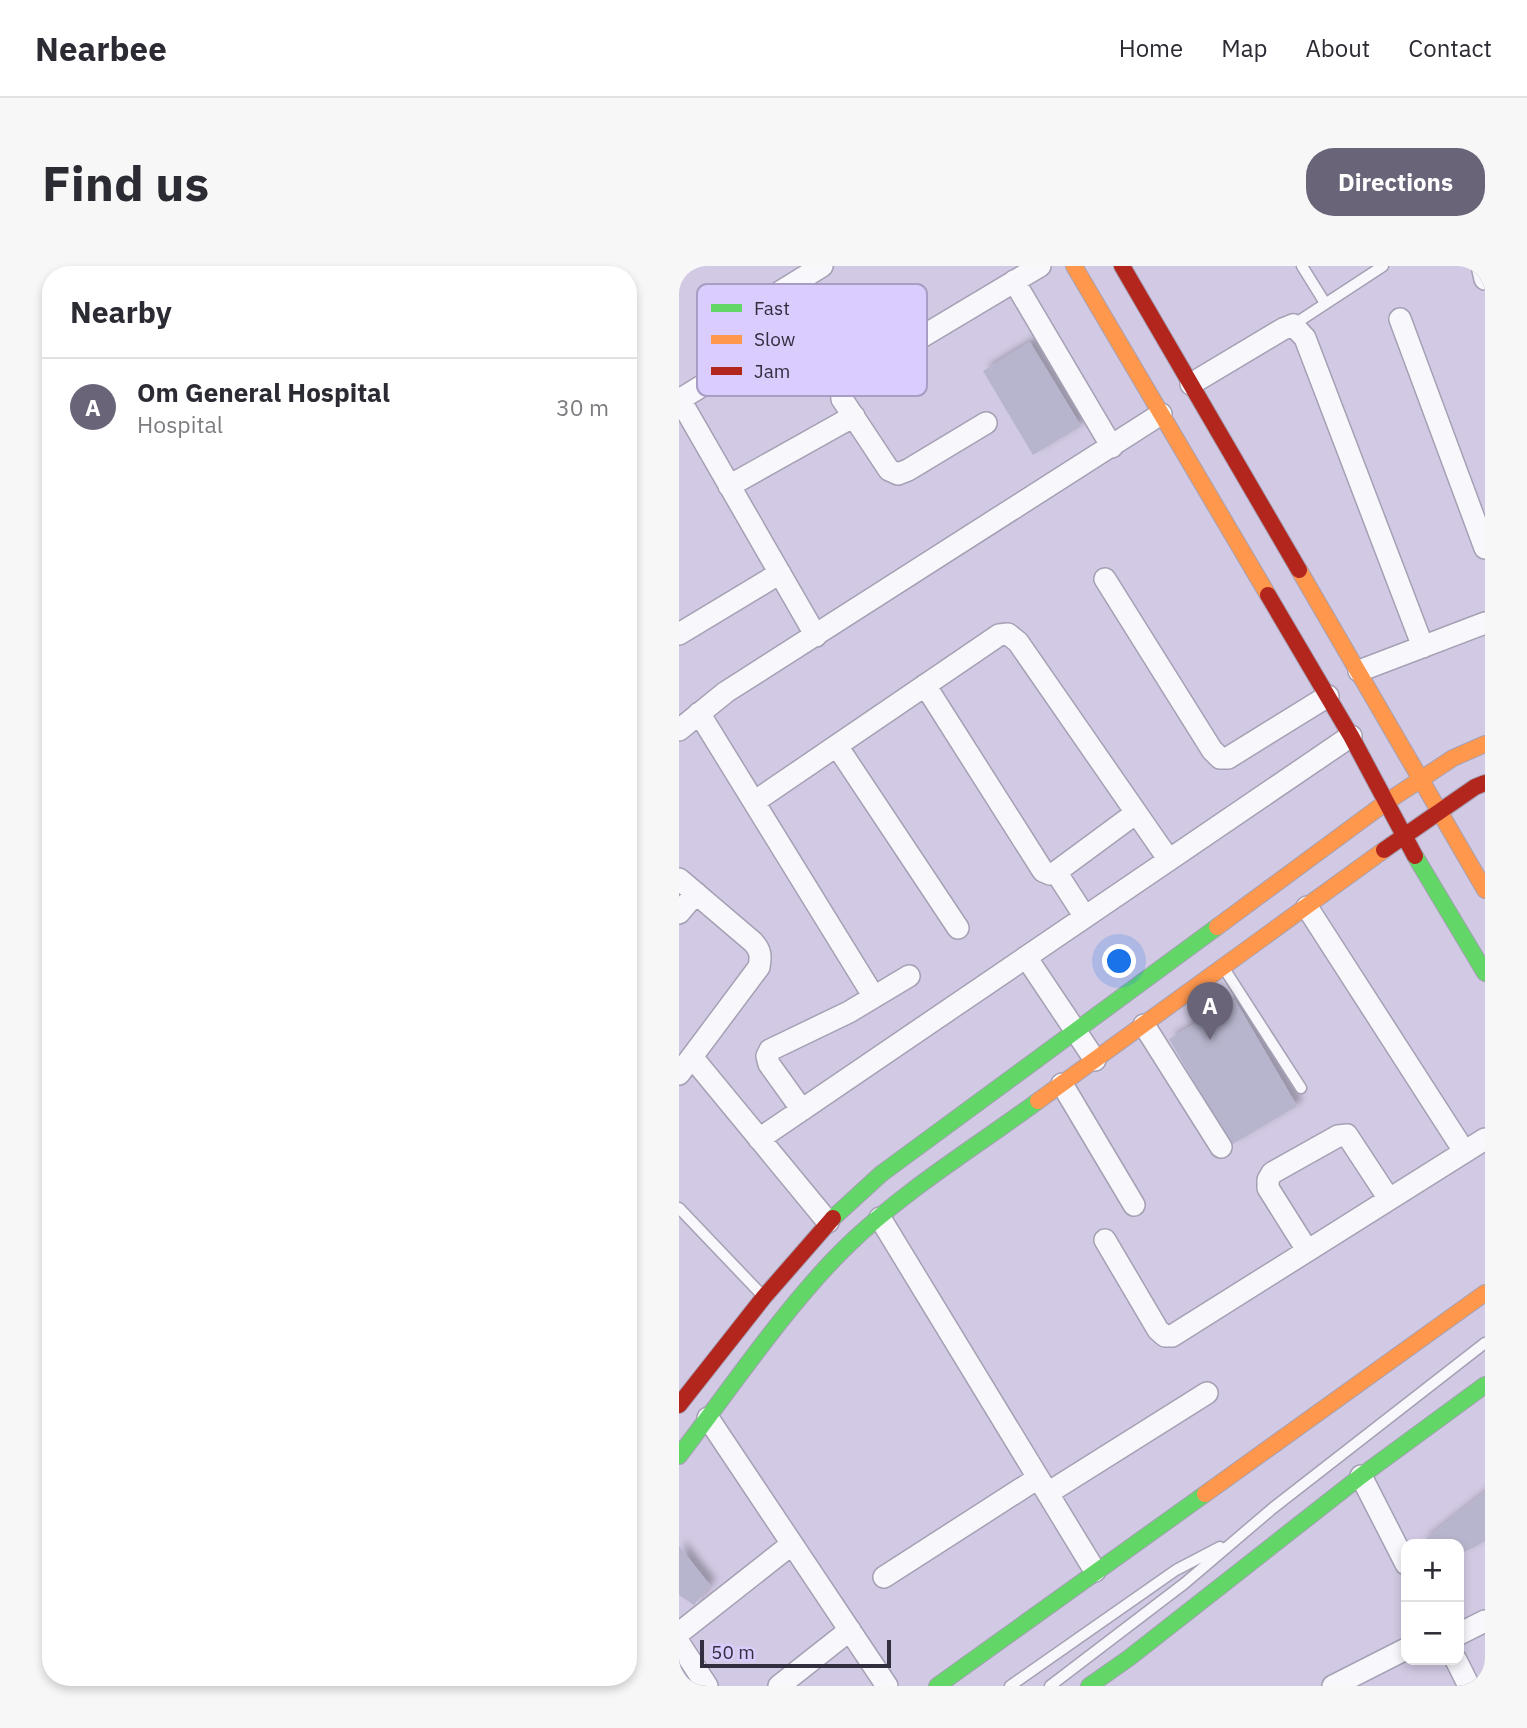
<!DOCTYPE html>
<html lang="en">
<head>
<meta charset="utf-8">
<style>
	:root { --surface:#fff; --page:#f7f7f7; --text:#2b2b33; --muted:#7c7c81; --line:#e1e1e2; --accent:#6a6479 }
	body { margin:0; font-family:"IBM Plex Sans",sans-serif; background:var(--page); color:var(--text) }
	.controls { position:absolute; right:21px; bottom:21px; display:grid; overflow:hidden; border-radius:14px; box-shadow:0 4px 10px #0003 }
	.controls button { width:63px; height:63px; display:grid; place-items:center; padding:0; border:0; border-bottom:2px solid var(--line); background:var(--surface); color:var(--text); font:35px sans-serif }
	.scale { position:absolute; left:21px; bottom:18px; width:191px; box-sizing:border-box; padding-left:7px; border:4px solid #322d3f; border-top:0; font-size:19px; line-height:24px; white-space:nowrap; color:#322d3f; -webkit-text-stroke:5px #dacdfd; paint-order:stroke }
	.you { position:absolute; left:441px; top:696px; width:24px; height:24px; margin:-18px; border:5px solid #fff; border-radius:50%; background:#1a73e8; box-shadow:0 0 0 10px #1a73e833 }
	.badge { display:grid; place-items:center; width:46px; height:46px; border-radius:50%; background:var(--accent); color:#fff; font-size:23px; font-weight:700 }
	.pin { position:absolute; translate:-50% -58px; filter:drop-shadow(0 2px 4px #0008) }
	.pin::after { content:''; position:absolute; top:37px; width:24px; height:21px; background:inherit; clip-path:polygon(0 0,100% 0,50% 100%) }
	.list { margin:0; padding:0; list-style:none }
	h2 { display:flex; justify-content:space-between; align-items:center; height:91px; margin:0; padding:0 28px; font-size:30px }
	h2 small { font-size:23px; font-weight:400; color:var(--muted) }
	.list li { display:grid; grid-template-columns:46px 1fr auto; gap:21px; align-items:center; box-sizing:border-box; height:98px; padding:0 28px; border-top:2px solid var(--line) }
	.list b { display:block; font-size:26px; white-space:nowrap }
	.list p { margin:0; font-size:23px; white-space:nowrap; color:var(--muted) }
	.list em { font-size:23px; font-style:normal; color:var(--muted) }
	.map { position:relative; flex:none; width:806px; height:1420px; overflow:hidden; border-radius:28px }
	header { display:flex; align-items:center; gap:42px; box-sizing:border-box; height:98px; padding:0 35px; background:var(--surface); border-bottom:2px solid var(--line) }
	header strong { font-size:33px }
	nav { display:flex; gap:38px; margin-inline-start:auto; font-size:24px }
	.intro { display:flex; align-items:center; justify-content:space-between; box-sizing:border-box; height:168px; padding:0 42px }
	h1 { margin:0; font-size:49px }
	.button { padding:18px 32px; border-radius:28px; background:var(--accent); color:#fff; font-size:24px; font-weight:700 }
	main { display:flex; gap:42px; padding:0 42px }
	aside { flex:1; background:var(--surface); border-radius:28px; box-shadow:0 4px 10px #0003 }
	.map>svg:first-child { display:block }
	.building { fill:#b6b5cd; filter:url(#shadow) }
	.lines { fill:none; stroke-linecap:round; stroke-linejoin:round }
	.lane-casing { stroke:#a5a0b4; stroke-width:13 }
	.street-casing { stroke:#a5a0b4; stroke-width:24 }
	.fast-casing { stroke:#a5a0b4; stroke-width:18 }
	.slow-casing { stroke:#a5a0b4; stroke-width:18 }
	.jam-casing { stroke:#a5a0b4; stroke-width:18 }
	.lane { stroke:#f8f7fb; stroke-width:10 }
	.street { stroke:#f8f7fb; stroke-width:21 }
	.fast { stroke:#63d668; stroke-width:16 }
	.slow { stroke:#ff974d; stroke-width:16 }
	.jam { stroke:#b3261e; stroke-width:16 }
	.key { fill:#dacdfd; stroke:#a89dc4; stroke-width:2 }
	.key-label { font-size:19px; fill:#322d3f }
</style>
</head>
<body>
<header>
<strong>Nearbee</strong>
<nav><a>Home</a><a>Map</a><a>About</a><a>Contact</a></nav>
</header>
<div class="intro"><h1>Find us</h1><a class="button">Directions</a></div>
<main>
<aside>
<h2>Nearby<small></small></h2>
<ul class="list">
<li><span class="badge">A</span><div><b>Om General Hospital</b><p>Hospital</p></div><em>30 m</em></li>
</ul>
</aside>
<div class="map">
<svg width="806" height="1420" viewBox="0 0 806 1420">
	<defs>
		<filter id="shadow"><feDropShadow dx="6" dy="-6" stdDeviation="3.5" flood-color="#0004"/></filter>
	</defs>
	<rect width="100%" height="100%" fill="#d2cae4"/>
	<path class="building" d="M351,76L402,160L354,189L304,105Z
		M556,734L618,840L552,879L490,773Z
		M806,1226V1275L780,1289V1278H740Z
		M0,1280L31,1319L15,1339L0,1329Z"/>
	<g class="lines">
		<g class="lane-casing">
			<path id="lane" d="M623,0L646,37
				M614,59L704,0
				M546,704L622,822
				M0,942L83,1029
				M331,1420L497,1304L541,1281
				M371,1420L506,1317L594,1242L806,1077"/>
		</g>
		<g class="street-casing">
			<path id="street" d="M803,0L806,13
				M335,15L433,181
				M101,26L143,0
				M721,53L806,282
				M512,118L604,63L614,59L626,72L744,381
				M0,132L137,370
				M0,134L107,68
				M307,157L229,204L219,208L210,204L163,133L162,122L169,115L361,0
				M50,220L175,150
				M426,313L533,484L541,492H549L557,487L649,430
				M0,368L101,307
				M680,405L806,357
				M246,419L364,605L371,608L377,606L457,547
				M20,447L195,731
				M0,464L47,426L482,148
				M158,480L279,662
				M75,536L320,369L329,368L339,376L490,594
				M377,606L406,651
				M0,613L74,676C82,685 82,690 80,701L0,808
				M628,641L785,885
				M0,647L17,627
				M347,691L416,794
				M465,759L542,881
				M13,791L149,956
				M383,818L455,939
				M123,844L90,798L88,790L91,784L170,746L230,710
				M80,873L672,470
				M201,952L416,1305
				M426,974L479,1064L486,1070H493L806,873
				M628,984L589,922V914L593,907L659,870L668,869L710,933
				M29,1152L208,1420
				M682,1210L727,1298
				M369,1227L528,1127
				M205,1311L359,1212
				M0,1367L113,1278
				M780,1368L806,1355
				M0,1377L28,1420
				M777,1394L790,1420
				M100,1420L171,1364
				M654,1420L727,1383"/>
		</g>
		<g class="fast-casing">
			<path id="fast" d="M736,590L806,707
				M154,952L202,908L538,661
				M0,1190C52,1122 107,1040 167,981C224,925 295,882 359,835
				M258,1420L526,1228
				M410,1420L450,1392L682,1210L806,1119"/>
		</g>
		<g class="slow-casing">
			<path id="slow" d="M395,0L589,329
				M620,304L806,624
				M538,661L706,537L774,492L806,478
				M359,835L705,584
				M526,1228L806,1027"/>
		</g>
		<g class="jam-casing">
			<path id="jam" d="M443,0L620,304
				M589,329L672,470L736,590
				M705,584L796,521L806,517
				M0,1139L85,1031L154,952"/>
		</g>
		<use href="#lane" class="lane"/>
		<use href="#street" class="street"/>
		<use href="#fast" class="fast"/>
		<use href="#slow" class="slow"/>
		<use href="#jam" class="jam"/>
	</g>
	<rect x="18" y="18" width="230" height="112" rx="10" class="key"/>
	<rect x="32" y="38" width="31" height="8" fill="#63d668"/>
	<rect x="32" y="69" width="31" height="9" fill="#ff974d"/>
	<rect x="32" y="101" width="31" height="8" fill="#b3261e"/>
	<g class="key-label">
		<text x="75" y="49">Fast</text>
		<text x="75" y="80">Slow</text>
		<text x="75" y="112">Jam</text>
	</g>
</svg>
<div class="controls">
<button>+</button>
<button>−</button>
</div>
<div class="scale">50 m</div>
<div class="you"></div>
<div class="pin badge" style="left:531px;top:774px">A</div>
</div>
</main>
</body>
</html>
